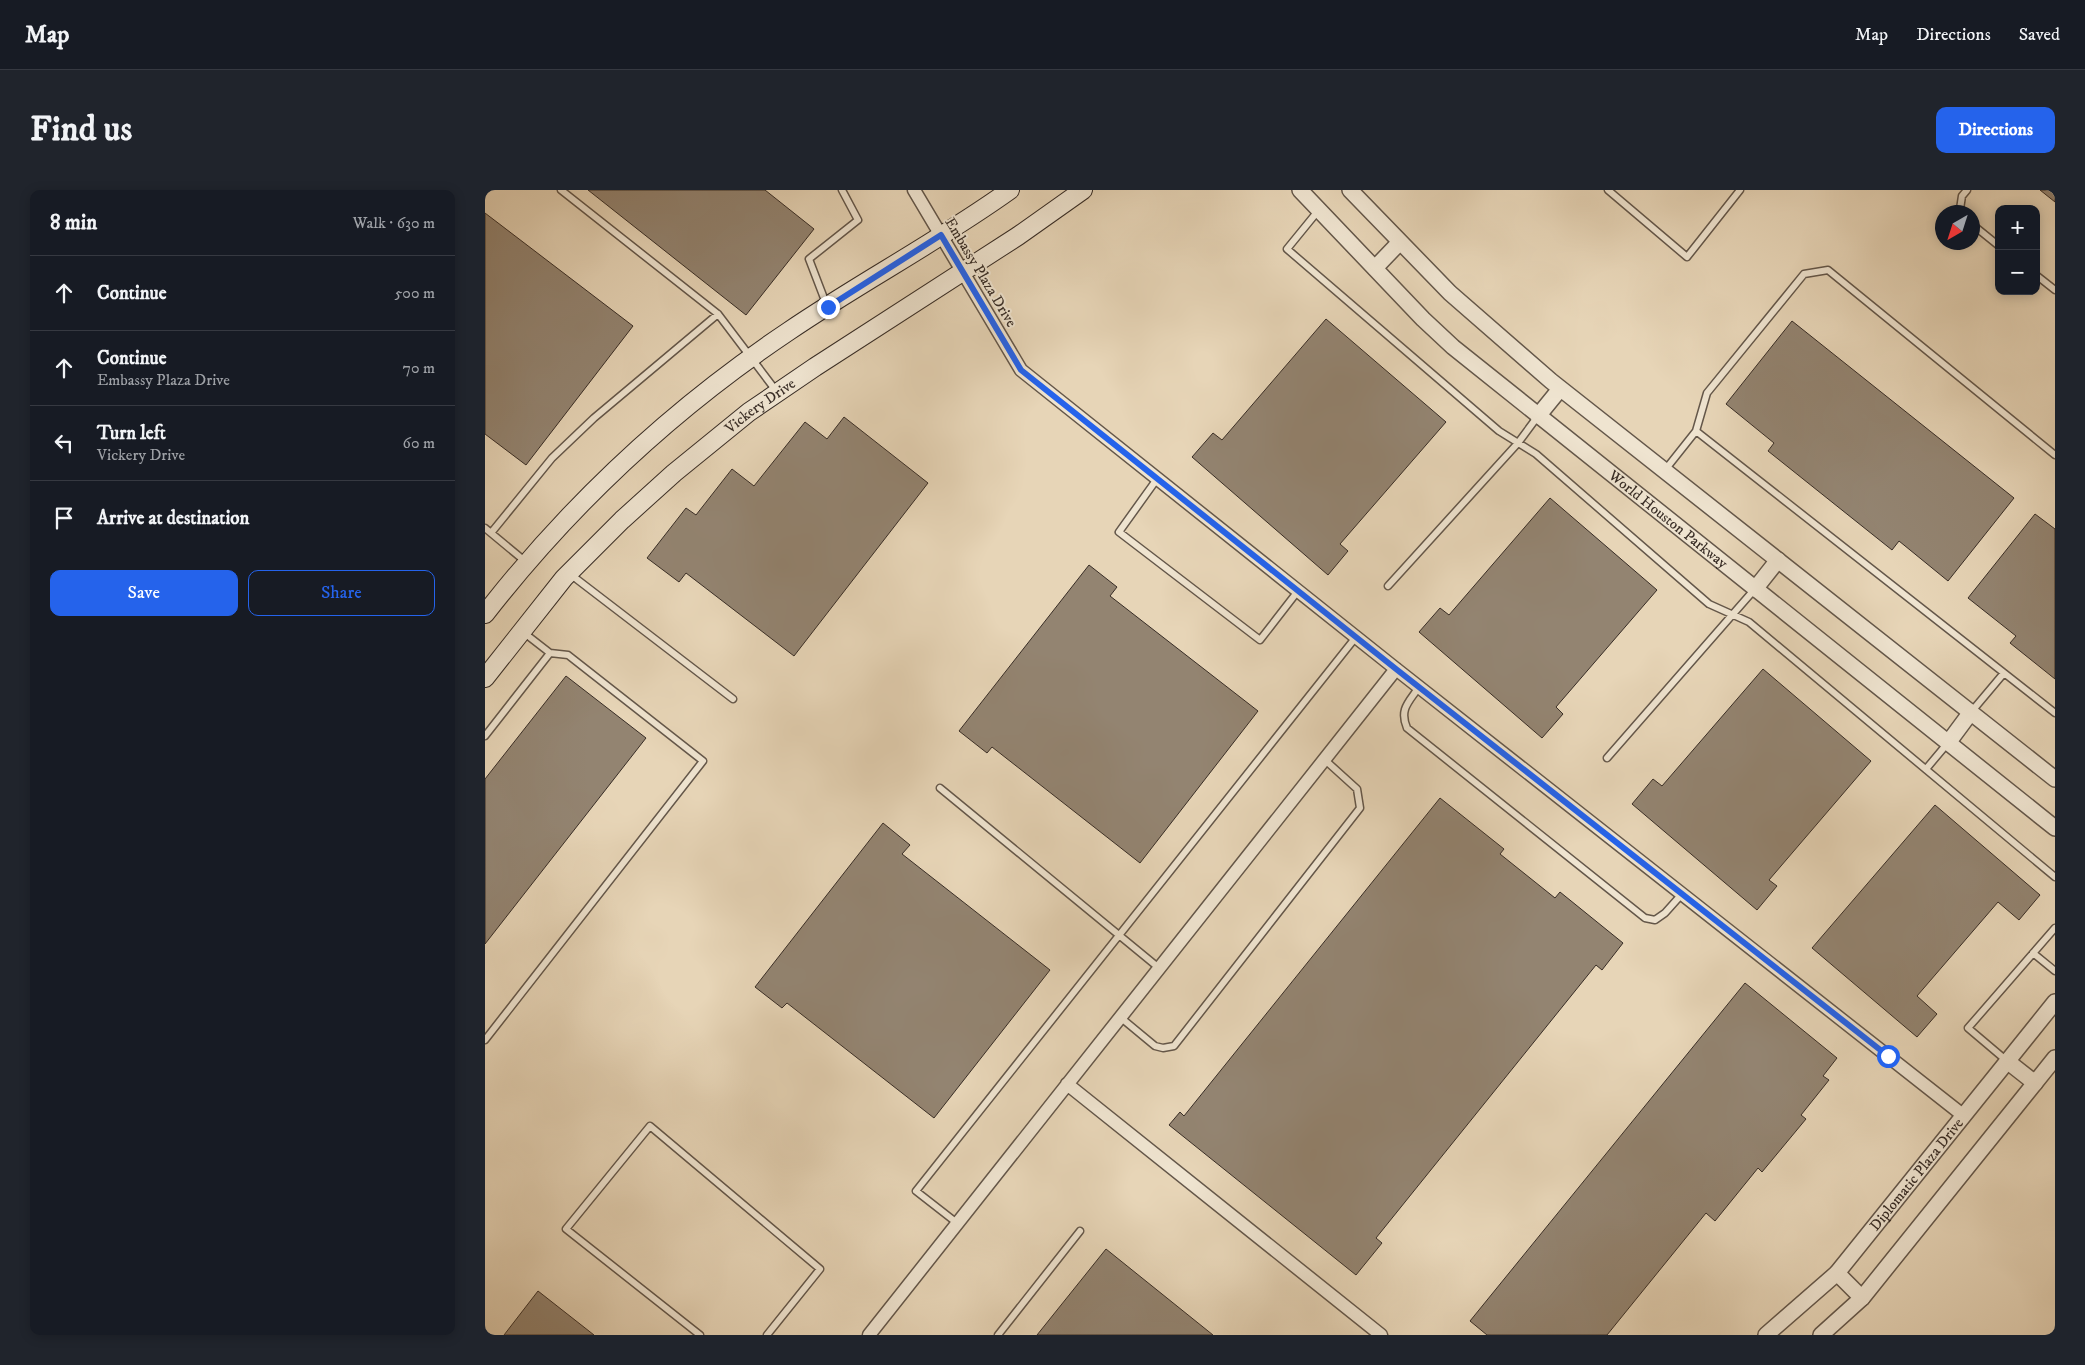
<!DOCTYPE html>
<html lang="en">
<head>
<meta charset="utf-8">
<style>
	:root { --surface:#171b24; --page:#20242c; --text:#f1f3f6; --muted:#9ea1a6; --line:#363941; --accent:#2563eb }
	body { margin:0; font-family:"IM FELL DW Pica",serif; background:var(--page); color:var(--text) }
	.controls { position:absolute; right:15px; top:15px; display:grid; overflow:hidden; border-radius:10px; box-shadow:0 2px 12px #0003 }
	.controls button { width:45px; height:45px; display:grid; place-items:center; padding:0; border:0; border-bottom:1px solid var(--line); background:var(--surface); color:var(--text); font:25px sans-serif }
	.compass { position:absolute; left:1450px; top:15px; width:45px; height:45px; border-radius:50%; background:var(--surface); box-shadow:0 2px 12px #0003; rotate:219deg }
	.stop { position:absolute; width:15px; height:15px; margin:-11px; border:4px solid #2563eb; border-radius:50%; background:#fff }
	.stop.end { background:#2563eb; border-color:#fff; box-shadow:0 1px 5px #0008 }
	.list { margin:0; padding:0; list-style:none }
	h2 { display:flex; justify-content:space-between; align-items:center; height:65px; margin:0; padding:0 20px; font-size:21px }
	h2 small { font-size:16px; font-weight:400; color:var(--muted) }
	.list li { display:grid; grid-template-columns:32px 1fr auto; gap:15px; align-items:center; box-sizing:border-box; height:75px; padding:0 20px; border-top:1px solid var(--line) }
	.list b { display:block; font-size:19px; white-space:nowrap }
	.list p { margin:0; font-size:16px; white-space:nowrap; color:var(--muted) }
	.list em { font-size:16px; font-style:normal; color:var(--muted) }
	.actions { display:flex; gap:10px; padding:15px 20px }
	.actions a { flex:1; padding:11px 0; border:1px solid var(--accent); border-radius:10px; text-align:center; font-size:18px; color:var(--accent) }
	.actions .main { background:var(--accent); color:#fff }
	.icon { flex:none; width:28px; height:28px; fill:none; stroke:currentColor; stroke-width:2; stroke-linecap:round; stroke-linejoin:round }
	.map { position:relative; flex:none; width:1570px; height:1145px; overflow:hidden; border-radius:10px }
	header { display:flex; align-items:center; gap:30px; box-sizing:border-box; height:70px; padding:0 25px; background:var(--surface); border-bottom:1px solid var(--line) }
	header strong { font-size:24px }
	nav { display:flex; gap:28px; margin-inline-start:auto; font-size:18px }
	.intro { display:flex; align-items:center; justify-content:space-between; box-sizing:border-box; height:120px; padding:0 30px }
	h1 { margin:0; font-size:35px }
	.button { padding:12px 22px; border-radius:10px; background:var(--accent); color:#fff; font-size:18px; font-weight:700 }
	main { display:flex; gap:30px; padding:0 30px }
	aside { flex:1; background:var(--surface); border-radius:10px; box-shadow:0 2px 12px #0003 }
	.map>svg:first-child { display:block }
	.building { fill:#938471; stroke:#382d26 }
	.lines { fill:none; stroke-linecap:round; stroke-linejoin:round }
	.service-casing { stroke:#64574a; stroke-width:9 }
	.minor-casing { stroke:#64574a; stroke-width:15 }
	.tertiary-casing { stroke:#64574a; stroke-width:18 }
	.secondary-casing { stroke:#382d26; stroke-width:20 }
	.service { stroke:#efe4d0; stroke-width:6 }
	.minor { stroke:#efe4d0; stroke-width:12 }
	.tertiary { stroke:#efe4d0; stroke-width:15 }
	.secondary { stroke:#efe4d0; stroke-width:18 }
	.route { stroke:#2563eb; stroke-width:6 }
	.labels { text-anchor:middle; stroke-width:4; stroke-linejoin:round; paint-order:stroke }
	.street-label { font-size:15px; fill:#382d26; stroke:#efe4d0 }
</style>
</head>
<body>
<header>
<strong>Map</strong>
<nav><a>Map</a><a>Directions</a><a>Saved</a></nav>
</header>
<div class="intro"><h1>Find us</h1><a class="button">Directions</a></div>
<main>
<aside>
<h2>8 min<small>Walk · 630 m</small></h2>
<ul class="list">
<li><svg class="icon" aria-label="ahead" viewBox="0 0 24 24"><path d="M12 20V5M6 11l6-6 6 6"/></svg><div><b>Continue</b></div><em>500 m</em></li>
<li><svg class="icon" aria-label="ahead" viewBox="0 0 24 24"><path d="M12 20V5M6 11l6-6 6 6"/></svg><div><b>Continue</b><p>Embassy Plaza Drive</p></div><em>70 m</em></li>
<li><svg class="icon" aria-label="left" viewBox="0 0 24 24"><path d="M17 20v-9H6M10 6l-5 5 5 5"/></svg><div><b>Turn left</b><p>Vickery Drive</p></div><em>60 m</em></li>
<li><svg class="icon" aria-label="arrive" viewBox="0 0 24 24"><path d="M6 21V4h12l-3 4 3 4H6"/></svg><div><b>Arrive at destination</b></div></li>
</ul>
<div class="actions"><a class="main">Save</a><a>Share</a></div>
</aside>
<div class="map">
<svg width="1570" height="1145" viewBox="0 0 1570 1145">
	<rect width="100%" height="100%" fill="#e7d5b7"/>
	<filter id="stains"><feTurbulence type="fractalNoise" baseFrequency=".004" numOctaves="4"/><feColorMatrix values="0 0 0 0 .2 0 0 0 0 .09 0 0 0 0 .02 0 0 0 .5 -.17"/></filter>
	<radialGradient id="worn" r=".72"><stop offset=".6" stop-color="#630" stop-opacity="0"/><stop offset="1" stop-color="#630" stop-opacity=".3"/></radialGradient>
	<path class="building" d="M103,0H280L329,39L261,125Z
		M1555,0H1570V12Z
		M0,23L148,136L41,275L0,244Z
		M841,129L961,232L855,354L863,361L843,385L707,267L728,243L737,250Z
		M1307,131L1529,308L1463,391L1414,351L1407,360L1283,261L1289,253L1241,214Z
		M359,227L443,293L309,466L201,383L194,392L162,368L201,318L211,325L247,279L269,296L320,232L342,249Z
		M1065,308L1172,400L1071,517L1078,524L1057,548L934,442L955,418L964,425Z
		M1550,324L1570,339V489L1525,453L1531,446L1483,408Z
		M604,375L632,397L625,406L773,521L655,673L507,557L502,563L474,541Z
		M1278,479L1386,571L1284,690L1292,696L1272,720L1147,614L1168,589L1177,596Z
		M81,486L161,548L0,754V589Z
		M955,608L1019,659L1015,664L1070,708L1075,702L1138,753L1117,780L1111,775L891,1048L897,1053L871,1085L684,935L695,922L699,926Z
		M1450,615L1555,705L1534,730L1513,712L1432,806L1452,824L1432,847L1327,758Z
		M398,633L425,655L417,664L565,780L449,928L302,813L297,818L270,797Z
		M1260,793L1352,868L1338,886L1344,890L1316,925L1321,929L1277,982L1273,978L1230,1031L1221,1023L1122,1145H1002L985,1131Z
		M621,1059L728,1145H552Z
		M53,1101L109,1145H19Z"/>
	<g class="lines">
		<g class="service-casing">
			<path id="service" d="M76,0L233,124
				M1123,0L1202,67L1255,0
				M833,21L802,59L1014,241L1051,264L1224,414L1264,432L1570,687
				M1477,22L1475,19L1477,6L1482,0
				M1488,35L1514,56
				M1551,85L1570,100
				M342,116L324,69L373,30L357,0
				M1211,241L1570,523
				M1180,280L1211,241L1222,203L1319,84L1343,80L1570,265
				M672,289L634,342L775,450L813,401
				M0,338L41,372
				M6,343L67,268L109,228L233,124L292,202
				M85,384L248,509
				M903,396L1033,253L1053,226
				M934,497C924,512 914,519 922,538L1160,728L1170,730L1180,723L1197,704
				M1487,521L1519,483
				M0,546L65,463L38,442
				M1122,568L1269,400
				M1441,579L1462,554
				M455,598L674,778
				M1548,763L1570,781
				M635,827L670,856L678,858L689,856L875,618L872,599L840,570
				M0,850L218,571L83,465L65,463
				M1522,871L1483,838L1570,738
				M472,1033L431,1001L871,447
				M215,1145L81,1039L165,936L335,1079L282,1145
				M513,1145L595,1041"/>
		</g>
		<g class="minor-casing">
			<path id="minor" d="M429,0L536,180L911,479L1479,926
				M582,894L896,1145
				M384,1145L911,479"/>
		</g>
		<g class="tertiary-casing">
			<g id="tertiary">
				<path id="s1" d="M815,0L938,129L968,157L1570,638"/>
				<path d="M865,0L965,103L1066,191L1570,589"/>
				<path d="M890,78L914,53"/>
				<path d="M1053,226L1075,199"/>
				<path d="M1270,399L1293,370"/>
				<path d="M1463,553L1486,522"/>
				<path d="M1522,871L1550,893"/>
				<path d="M1352,1083L1377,1108"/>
				<path id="s2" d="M1281,1145L1352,1083L1570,812"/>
				<path d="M1336,1145L1377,1108L1570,868"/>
			</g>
		</g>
		<g class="secondary-casing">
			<g id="secondary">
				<path d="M0,424C85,315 189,218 304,141C376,92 454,51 525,0"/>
				<path id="s3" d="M0,488L79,388L137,330L189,283L264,222L330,177L533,46L598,0"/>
			</g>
		</g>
		<use href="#service" class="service"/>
		<use href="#minor" class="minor"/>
		<use href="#tertiary" class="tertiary"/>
		<use href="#secondary" class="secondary"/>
	</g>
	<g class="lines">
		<path class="route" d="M343,117L456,45L536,180L911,479L1403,866"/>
	</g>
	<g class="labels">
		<g class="street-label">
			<text transform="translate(496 82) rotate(59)" y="5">Embassy Plaza Drive</text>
			<text dy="5" stroke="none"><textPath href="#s3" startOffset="389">Vickery Drive</textPath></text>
			<text dy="5" stroke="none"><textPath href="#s1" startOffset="495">World Houston Parkway</textPath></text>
			<text dy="5" stroke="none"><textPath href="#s2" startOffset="221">Diplomatic Plaza Drive</textPath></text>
		</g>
	</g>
	<rect width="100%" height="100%" filter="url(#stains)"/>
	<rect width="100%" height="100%" fill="url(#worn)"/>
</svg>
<div class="controls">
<button>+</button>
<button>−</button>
</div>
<svg class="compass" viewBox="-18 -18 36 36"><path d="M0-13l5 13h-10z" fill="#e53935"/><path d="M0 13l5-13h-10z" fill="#9ea1a6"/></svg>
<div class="stop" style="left:1403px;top:866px"></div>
<div class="stop end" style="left:343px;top:117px"></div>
</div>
</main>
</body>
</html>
